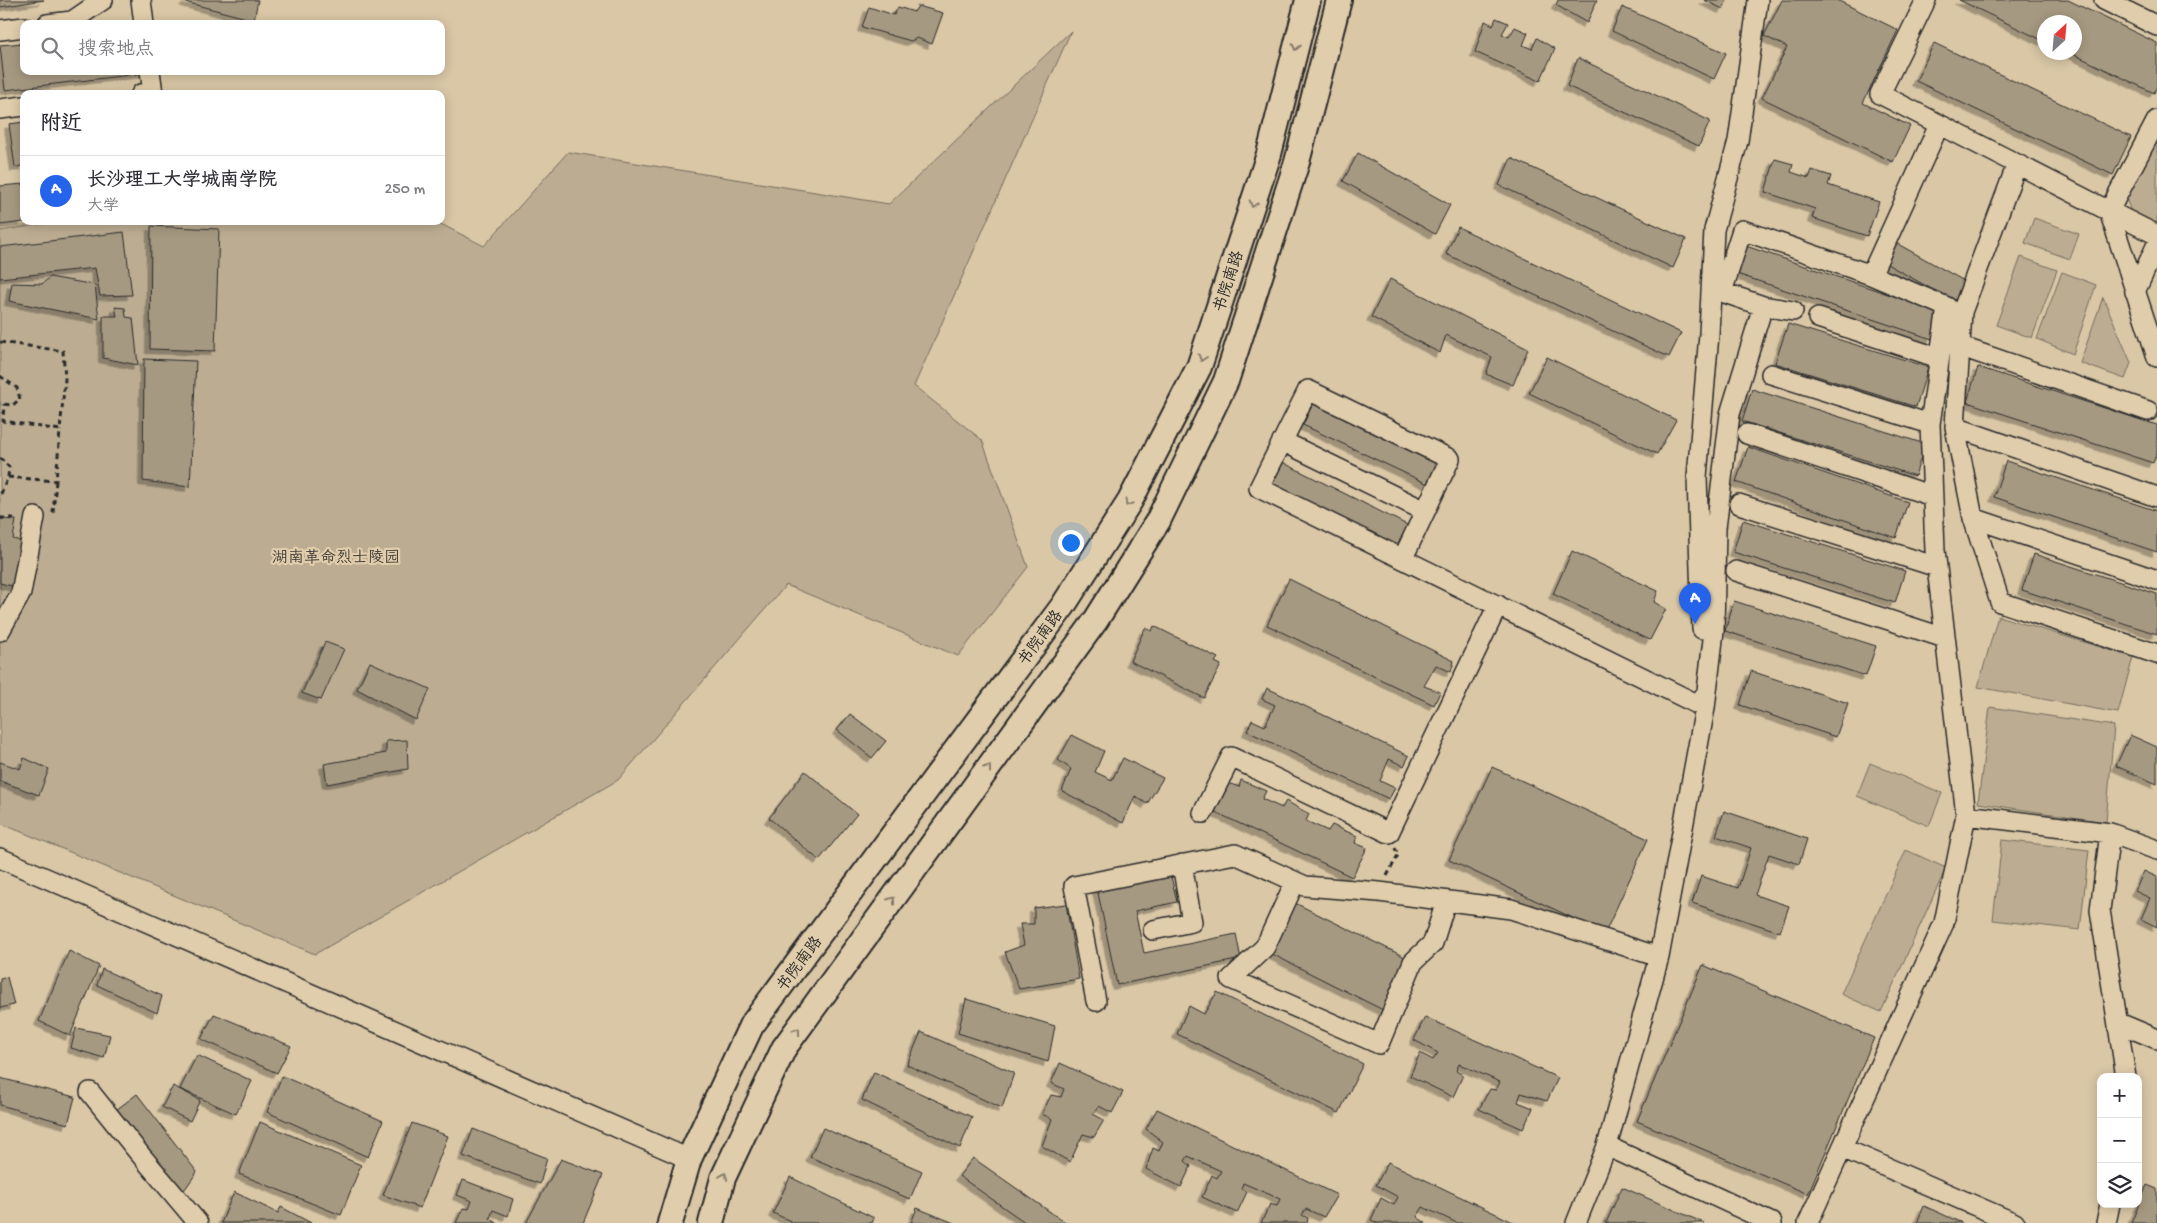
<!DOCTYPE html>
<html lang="zh">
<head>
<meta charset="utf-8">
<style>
	:root { --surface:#fff; --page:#f2f2f3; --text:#2b2b33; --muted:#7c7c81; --line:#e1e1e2; --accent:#2563eb }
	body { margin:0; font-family:"Gochi Hand","LXGW WenKai TC",sans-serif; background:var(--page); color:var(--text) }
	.controls { position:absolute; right:15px; bottom:15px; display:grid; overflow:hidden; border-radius:10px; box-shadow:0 2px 12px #0003 }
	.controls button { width:45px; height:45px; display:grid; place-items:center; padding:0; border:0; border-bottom:1px solid var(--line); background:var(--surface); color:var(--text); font:25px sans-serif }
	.compass { position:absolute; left:2037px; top:15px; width:45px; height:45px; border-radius:50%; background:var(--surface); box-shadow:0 2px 12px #0003; rotate:26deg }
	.you { position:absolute; left:1070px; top:542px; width:18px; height:18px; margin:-12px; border:4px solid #fff; border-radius:50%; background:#1a73e8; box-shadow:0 0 0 8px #1a73e833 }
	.badge { display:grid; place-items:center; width:32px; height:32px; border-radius:50%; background:var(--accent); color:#fff; font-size:16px; font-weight:700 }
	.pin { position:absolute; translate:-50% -41px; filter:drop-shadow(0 1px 2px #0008) }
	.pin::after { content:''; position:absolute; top:26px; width:18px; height:15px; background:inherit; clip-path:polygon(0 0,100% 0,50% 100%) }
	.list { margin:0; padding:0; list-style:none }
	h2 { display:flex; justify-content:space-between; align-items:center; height:65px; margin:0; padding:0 20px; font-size:21px }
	h2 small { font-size:16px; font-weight:400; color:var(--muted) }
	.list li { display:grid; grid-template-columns:32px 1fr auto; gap:15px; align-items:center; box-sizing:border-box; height:70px; padding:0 20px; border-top:1px solid var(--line) }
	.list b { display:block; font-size:19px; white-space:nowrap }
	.list p { margin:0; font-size:16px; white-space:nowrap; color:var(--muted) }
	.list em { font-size:16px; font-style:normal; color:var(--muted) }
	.icon { flex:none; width:28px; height:28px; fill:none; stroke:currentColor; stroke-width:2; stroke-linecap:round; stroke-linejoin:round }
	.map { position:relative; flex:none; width:2157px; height:1223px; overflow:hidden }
	.search { position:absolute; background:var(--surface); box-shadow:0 2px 12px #0003; left:20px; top:20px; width:425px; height:55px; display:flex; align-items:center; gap:12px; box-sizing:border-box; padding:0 18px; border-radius:10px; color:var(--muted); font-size:19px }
	.panel { position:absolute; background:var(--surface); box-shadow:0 2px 12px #0003; left:20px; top:90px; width:425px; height:135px; border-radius:10px }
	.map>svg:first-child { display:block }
	.green { fill:#bcad92; stroke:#746c5e }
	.building { fill:#a69981; stroke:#2b2b2b; filter:url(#shadow) }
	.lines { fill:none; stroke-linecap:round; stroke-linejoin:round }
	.minor-casing { stroke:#2b2b2b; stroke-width:22 }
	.major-casing { stroke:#2b2b2b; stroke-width:28 }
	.path { stroke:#2b2b2b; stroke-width:3; stroke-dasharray:5 4; stroke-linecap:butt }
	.minor { stroke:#e0cdab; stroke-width:19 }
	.major { stroke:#e0cdab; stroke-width:24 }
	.oneway { stroke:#867c6b }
	.labels { text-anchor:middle; stroke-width:4.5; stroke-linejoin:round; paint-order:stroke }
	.street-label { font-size:16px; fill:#2b2b2b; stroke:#e0cdab }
	.park-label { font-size:16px; fill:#413e3a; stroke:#e0cdab }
</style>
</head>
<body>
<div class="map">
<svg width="2157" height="1223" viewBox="0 0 2157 1223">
	<defs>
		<filter id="shadow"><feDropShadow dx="-4.5" dy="4.5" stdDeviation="0" flood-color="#0004"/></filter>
	</defs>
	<rect width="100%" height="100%" fill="#d9c7a6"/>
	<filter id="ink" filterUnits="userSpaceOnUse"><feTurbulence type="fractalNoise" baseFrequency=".02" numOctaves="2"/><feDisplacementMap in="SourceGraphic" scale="10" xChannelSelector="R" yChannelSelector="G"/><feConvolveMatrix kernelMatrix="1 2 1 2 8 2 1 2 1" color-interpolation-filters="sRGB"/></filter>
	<g filter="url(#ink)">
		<path class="green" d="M1071,31L914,386L982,440L1028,567L958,656L786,585L618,780L315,954L0,823V231L61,221H435L484,246L568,152L889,204Z
			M2157,137V225L2132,215L2126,198Z
			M2034,218L2079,234L2070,259L2025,243Z
			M2021,257L2057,270L2032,338L1996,325Z
			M2062,272L2096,285L2073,354L2037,339Z
			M2103,297L2131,363L2125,379L2080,363Z
			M1998,616L2133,657L2118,713L1978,687Z
			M1990,707L2114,726L2106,822L1978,803Z
			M1870,763L1942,793L1929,826L1857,796Z
			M2002,840L2089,850L2080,930L1993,920Z
			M1906,850L1946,868L1881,1012L1841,994Z"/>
		<path class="building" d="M0,0H44L0,7Z
			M185,0H258L254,20L185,2Z
			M1558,0H1597L1587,23L1556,5Z
			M1704,0H1727L1723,9Z
			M1782,0H1837L1898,30L1863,103L1910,126L1893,162L1762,98L1787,47L1764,36Z
			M1959,0H2068L2157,43V86L2154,93L2069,52H2074V22H2044V41Z
			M918,6L943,13L932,44L917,38L911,41L862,27L869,7L894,15L898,7L914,12Z
			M1622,7L1726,53L1714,79L1612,31Z
			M1496,18L1508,23L1502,34L1509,37L1515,27L1528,33L1523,45L1532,49L1537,38L1555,49L1540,81L1475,52L1485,21L1493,25Z
			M24,43V71H146V73L5,90L0,45Z
			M1934,43L2131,137L2113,175L1916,81Z
			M1578,58L1710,121L1699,146L1567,86Z
			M24,122V166L15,167L9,124Z
			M1358,153L1450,205L1435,234L1343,181Z
			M1511,158L1686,239L1673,268L1499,185Z
			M1775,159L1793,164L1791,172L1809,178L1812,170L1831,176L1828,185L1879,202L1867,236L1812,218L1815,209L1765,192Z
			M24,184V221H32L0,225V186Z
			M151,226L219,229L215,351L150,349Z
			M1458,227L1681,333L1669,357L1446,254Z
			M124,232L132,295L100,296L95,268L0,278V247Z
			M1896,243L1966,282L1955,302L1885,263Z
			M1743,245L1941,312L1932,339L1734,273Z
			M50,277L95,285L99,319L9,301L12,283L42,284Z
			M1390,279L1528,349L1513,385L1486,374L1492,357L1446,335L1440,353L1371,317Z
			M115,307L125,308L126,317L133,318L138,365L103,358V316H117Z
			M1788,324L1928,367L1916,407L1775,363Z
			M1547,357L1676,420L1657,454L1529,393Z
			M144,359L196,361L190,487L143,481Z
			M1978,367L2157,425V452L2153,463L1967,402Z
			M1752,389L1925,444L1915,476L1742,421Z
			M1316,397L1443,458L1430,485L1303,425Z
			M1748,447L1908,502L1896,538L1736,482Z
			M1278,460L1411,527L1400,552L1265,487Z
			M2006,461L2157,511V552L1994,497Z
			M0,519L16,520L13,539L24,542L16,587L0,583Z
			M1743,520L1905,571L1895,603L1733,552Z
			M1572,551L1658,591L1654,602L1666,609L1650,640L1553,594Z
			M2034,554L2157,594V634L2022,590Z
			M1289,579L1454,661L1451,672L1436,665L1424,686L1440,692L1434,705L1267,625Z
			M1734,601L1876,646L1866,676L1725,631Z
			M1154,626L1218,658L1215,662L1221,665L1204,698L1130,661L1145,628L1152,631Z
			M325,642L344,649L321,700L302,693Z
			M370,662L430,689L416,720L357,689Z
			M1751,671L1848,703L1836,737L1740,705Z
			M1267,688L1409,756L1404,766L1389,759L1380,781L1395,788L1389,799L1247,731L1252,720L1265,726L1275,705L1262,699Z
			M850,714L886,741L872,758L837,730Z
			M1072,735L1104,751L1095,772L1112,780L1123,758L1163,778L1147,804L1135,796L1123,823L1062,791L1071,769L1058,760Z
			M2130,735L2157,747V784L2116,766Z
			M407,740L408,769L327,784L324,764L386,753V741Z
			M24,758L49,769L39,795L0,781V762L20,769Z
			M1492,767L1648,839L1605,933L1449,860Z
			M805,771L857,814L819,860L769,818Z
			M1241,780L1266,791L1262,799L1282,808L1286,801L1309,814L1306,821L1328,831L1332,825L1357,836L1355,843L1367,848L1352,877L1211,810L1225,782L1239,787Z
			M1724,811L1807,839L1799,864L1769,854L1755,895L1789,906L1780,932L1692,903L1701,876L1738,888L1751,848L1716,836Z
			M2144,871L2157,877V927L2141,919L2150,898L2135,891Z
			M1170,872L1177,902L1135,911L1144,953L1236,934L1241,959L1117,985L1097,888Z
			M1295,903L1409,959L1385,1011L1270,953Z
			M1066,904L1079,979L1019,989L1005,952L1024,945L1020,924H1034V908Z
			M69,951L99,966L70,1036L39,1021Z
			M1703,965L1874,1038L1808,1194L1637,1121Z
			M102,969L162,996L157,1013L97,985Z
			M7,977L14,1005L0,1008V979Z
			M1217,992L1363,1064L1339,1113L1177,1034L1189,1006L1204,1014Z
			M966,999L1055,1026L1048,1062L958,1033Z
			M214,1014L291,1046L277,1073L201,1039Z
			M1425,1017L1558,1078L1547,1101L1521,1093L1518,1102L1533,1108L1523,1129L1479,1109L1490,1089L1496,1090L1500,1082L1459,1064L1456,1071L1463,1075L1453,1097L1410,1076L1420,1053L1433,1060L1438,1053L1414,1040Z
			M76,1028L110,1035L104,1058L71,1048Z
			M921,1032L1014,1073L1002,1108L907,1065Z
			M197,1055L252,1081L236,1114L180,1089Z
			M1060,1063L1123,1092L1112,1113L1099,1106L1093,1114L1104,1120L1094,1137L1083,1134L1070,1162L1042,1146L1052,1119L1042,1114L1051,1095L1061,1097L1064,1089L1051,1083Z
			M874,1072L972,1117L960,1148L862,1100Z
			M282,1076L383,1121L368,1157L267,1112Z
			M0,1078L75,1097L68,1124L0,1105Z
			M173,1086L200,1100L190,1121L162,1107Z
			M137,1094L197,1172L180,1196L116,1110Z
			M1157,1109L1337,1195L1324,1217L1306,1209L1302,1215L1308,1218L1307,1223H1261L1270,1204L1277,1206L1280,1199L1243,1183L1241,1189L1247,1192L1237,1213L1202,1197L1212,1175L1217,1178L1221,1171L1188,1156L1185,1161L1191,1166L1181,1187L1146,1169L1153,1148L1159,1151L1163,1142L1146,1129Z
			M260,1122L361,1165L341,1215L239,1174Z
			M412,1123L448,1136L420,1208L383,1195Z
			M823,1128L922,1171L910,1199L810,1157Z
			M473,1129L547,1158L540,1184L463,1156Z
			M973,1158L1066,1223H1026L959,1176Z
			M561,1159L603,1175L583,1223H526Z
			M1388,1162L1515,1223H1457L1423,1207L1417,1217L1426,1223H1377L1371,1220L1381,1198L1394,1205L1398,1197L1376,1185Z
			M790,1177L874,1218L872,1223H795L773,1213Z
			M463,1180L513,1199L508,1216L493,1210L490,1218L497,1223H456L463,1208L469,1209L472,1201L457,1195Z
			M2147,1185L2157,1189V1223H2131Z
			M1622,1187L1704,1223H1606Z
			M234,1192L278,1213L281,1207L311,1223H221Z
			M1924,1206L1962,1223H1917Z
			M917,1208L954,1223H911Z"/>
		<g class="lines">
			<g class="minor-casing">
				<path id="minor" d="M141,0L144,24
					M1926,0L1880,94L2109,211L2157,357
					M2104,0L2157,26
					M47,24L72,21L103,0
					M0,30L24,27
					M141,94L153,93L150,71
					M0,109L24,106
					M2157,120L2109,211L2157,235
					M1939,125L1871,275L1947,307L1930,424L1935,550L1966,815
					M2017,164L1962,312L1955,427L1973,518L2000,602L2157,654
					M2135,292L2157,244
					M1763,306L1793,311
					M1818,318L1939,358
					M1959,346L2148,411
					M1771,374L1930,424
					M1955,427L2157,497
					M1747,434L1932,496
					M1282,441L1425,511
					M1739,504L1937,567
					M1973,518L2157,580
					M1403,558L1450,459L1308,390L1259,488L1705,708L1714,631L1716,528L1730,414L1763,306L1722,292L1742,230L1871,275
					M1736,571L1945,638
					M1702,629L1697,477L1709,334L1714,230L1738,141L1758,0
					M0,631L21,593L35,517
					M1203,813L1231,757L1389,833L1498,605
					M2110,833L2100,910L2126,1077
					M0,858L689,1159
					M1295,882L1265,947L1231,979L1379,1044L1413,962L1433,943L1446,901
					M1153,930L1192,922L1182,864
					M1096,1001L1074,886L1235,854L1305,886L1379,892L1511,909L1659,957
					M2119,1023L2157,1039
					M90,1092L139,1153L198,1223
					M1607,1146L1772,1223
					M1842,1148L2015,1223
					M1576,1223L1607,1146L1659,957L1705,708L1704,696
					M1808,1223L1944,923L1966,815L2110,833L2157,850
					M2106,1223L2110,1204"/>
			</g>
			<g class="major-casing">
				<path id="major" d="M670,1223L689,1159L751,1026L1063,606L1130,501L1199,367L1269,154L1308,0
					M711,1223L723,1178L784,1048L1096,620L1158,521L1226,381L1297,162L1339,0"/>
			</g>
			<path class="path" d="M0,342L63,351L65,379L60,430L3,421L4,404
				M0,376L17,388L20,399L13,405L0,404
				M0,458L9,467L8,477L0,496
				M8,477L56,481L60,430
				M53,513L56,481
				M0,518H18
				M1387,876L1398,855L1395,848"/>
			<use href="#minor" class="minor"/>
			<use href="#major" class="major"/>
		</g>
		<defs><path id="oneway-chevron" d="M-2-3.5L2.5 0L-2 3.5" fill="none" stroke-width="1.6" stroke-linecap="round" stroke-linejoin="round" transform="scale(1.25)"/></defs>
		<g class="oneway">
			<use href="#oneway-chevron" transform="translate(1296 47) rotate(104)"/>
			<use href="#oneway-chevron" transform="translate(1253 204) rotate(108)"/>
			<use href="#oneway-chevron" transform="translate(1202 358) rotate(108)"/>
			<use href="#oneway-chevron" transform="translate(1128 503) rotate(121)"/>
			<use href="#oneway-chevron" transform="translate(988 768) rotate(-54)"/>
			<use href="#oneway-chevron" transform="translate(892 900) rotate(-54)"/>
			<use href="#oneway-chevron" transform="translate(797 1031) rotate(-54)"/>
			<use href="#oneway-chevron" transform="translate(724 1176) rotate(-69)"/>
		</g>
	</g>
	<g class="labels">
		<g class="street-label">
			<text transform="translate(1227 281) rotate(-72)" y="6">书院南路</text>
			<text transform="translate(1039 637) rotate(-54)" y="6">书院南路</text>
			<text transform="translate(798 963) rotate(-53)" y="6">书院南路</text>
		</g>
		<g class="park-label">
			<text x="336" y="562">湖南革命烈士陵园</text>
		</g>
	</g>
</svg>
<div class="controls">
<button>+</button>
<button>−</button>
<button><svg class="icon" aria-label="layers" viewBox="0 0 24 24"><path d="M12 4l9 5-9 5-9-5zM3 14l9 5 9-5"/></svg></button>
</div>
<svg class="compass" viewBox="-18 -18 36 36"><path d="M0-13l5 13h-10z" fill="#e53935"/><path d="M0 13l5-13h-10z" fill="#7c7c81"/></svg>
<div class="you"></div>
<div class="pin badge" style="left:1695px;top:624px">A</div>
<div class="search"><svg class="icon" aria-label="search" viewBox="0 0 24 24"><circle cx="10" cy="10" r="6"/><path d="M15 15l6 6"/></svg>搜索地点</div>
<section class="panel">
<h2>附近<small></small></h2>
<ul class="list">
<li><span class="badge">A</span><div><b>长沙理工大学城南学院</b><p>大学</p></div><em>250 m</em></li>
</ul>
</section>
</div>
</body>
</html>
